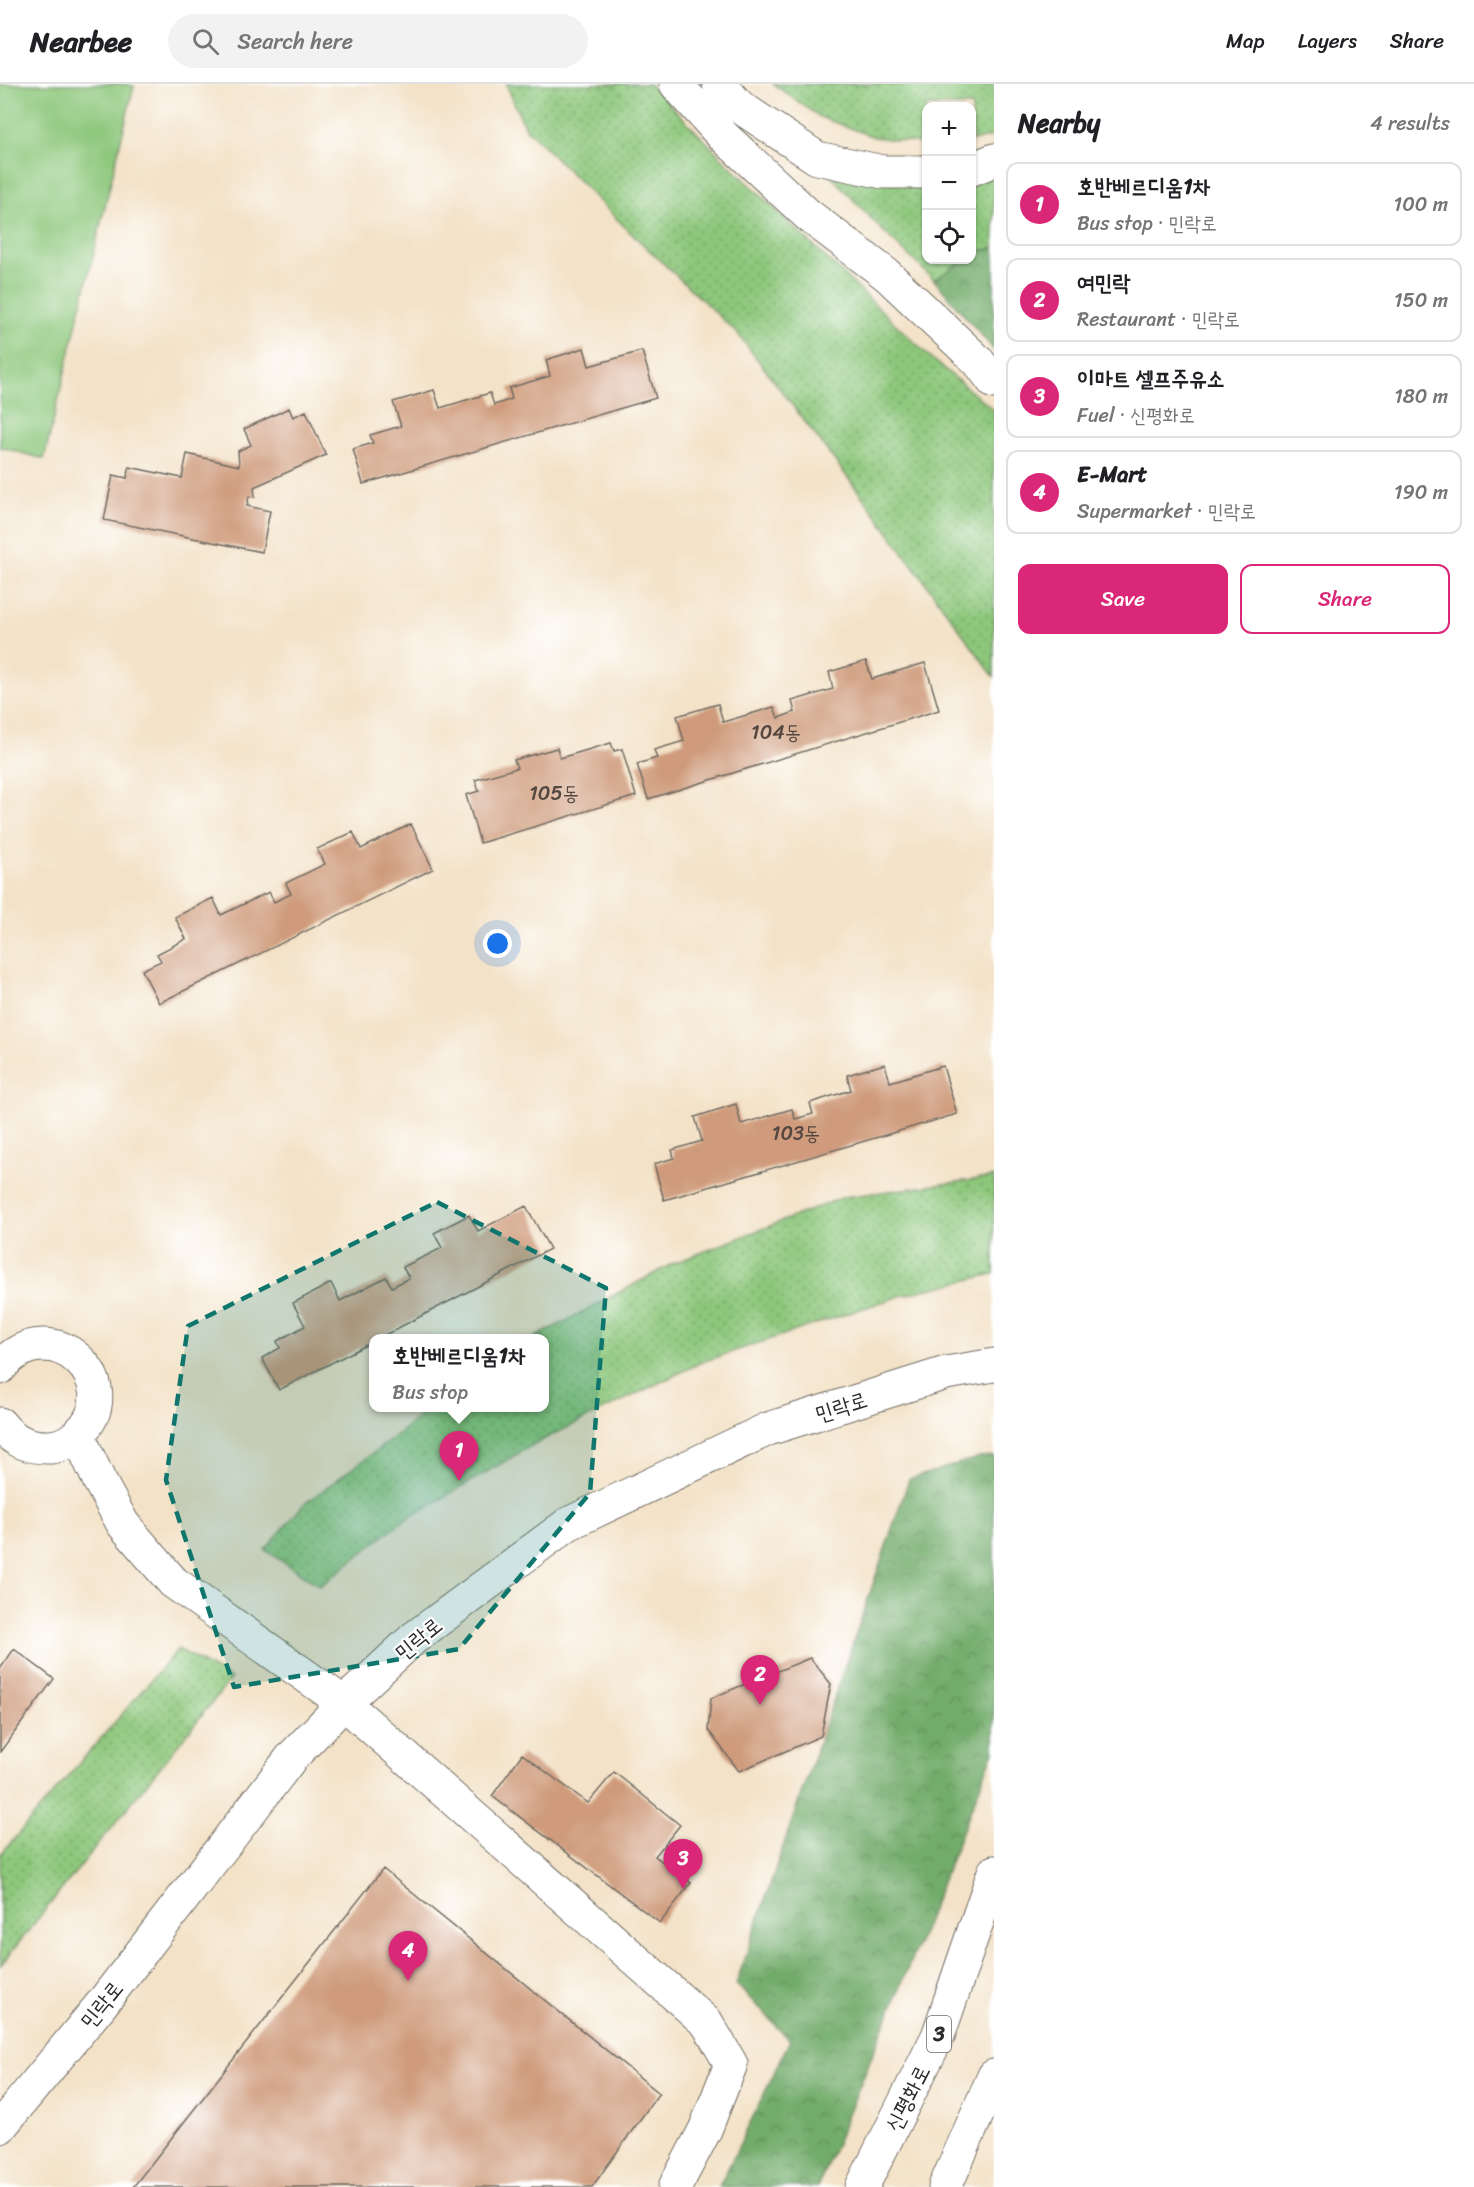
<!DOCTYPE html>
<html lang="en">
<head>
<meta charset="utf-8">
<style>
	:root { --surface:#fff; --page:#f2f2f2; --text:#202124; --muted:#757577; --line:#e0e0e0; --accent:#db2777 }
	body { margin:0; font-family:Sriracha,"Poor Story",sans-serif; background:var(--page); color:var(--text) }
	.controls { position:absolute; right:18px; top:18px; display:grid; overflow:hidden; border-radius:12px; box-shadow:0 2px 4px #0004 }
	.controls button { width:54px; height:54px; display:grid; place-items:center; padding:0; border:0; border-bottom:2px solid var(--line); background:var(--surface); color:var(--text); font:30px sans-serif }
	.you { position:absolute; left:498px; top:860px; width:21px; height:21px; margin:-15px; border:4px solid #fff; border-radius:50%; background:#1a73e8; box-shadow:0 0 0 9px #1a73e833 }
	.badge { display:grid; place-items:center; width:39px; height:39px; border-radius:50%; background:var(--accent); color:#fff; font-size:20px; font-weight:700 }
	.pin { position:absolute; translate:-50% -50px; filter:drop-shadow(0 2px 3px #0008) }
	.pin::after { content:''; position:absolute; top:32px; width:21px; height:18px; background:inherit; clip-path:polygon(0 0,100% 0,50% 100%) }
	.popup { position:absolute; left:369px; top:1250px; width:180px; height:78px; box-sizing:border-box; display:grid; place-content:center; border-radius:12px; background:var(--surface); filter:drop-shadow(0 2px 4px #0005); font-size:20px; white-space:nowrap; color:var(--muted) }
	.popup b { font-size:22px; color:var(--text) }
	.popup::after { content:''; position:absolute; left:50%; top:100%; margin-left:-12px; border:12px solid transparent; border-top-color:var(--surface) }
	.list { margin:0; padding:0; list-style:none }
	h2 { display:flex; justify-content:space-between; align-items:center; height:78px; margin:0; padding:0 24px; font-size:26px }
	h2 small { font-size:20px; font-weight:400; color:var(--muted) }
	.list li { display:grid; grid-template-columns:39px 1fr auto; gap:18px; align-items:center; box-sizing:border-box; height:84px; margin:0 12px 12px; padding:0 12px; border:2px solid var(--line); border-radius:12px }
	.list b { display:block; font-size:22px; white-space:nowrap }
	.list p { margin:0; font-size:20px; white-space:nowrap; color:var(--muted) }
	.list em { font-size:20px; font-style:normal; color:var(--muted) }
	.actions { display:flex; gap:12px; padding:18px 24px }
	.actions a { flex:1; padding:14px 0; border:2px solid var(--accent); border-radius:12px; text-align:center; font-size:21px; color:var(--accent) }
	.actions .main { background:var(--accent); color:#fff }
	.icon { flex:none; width:33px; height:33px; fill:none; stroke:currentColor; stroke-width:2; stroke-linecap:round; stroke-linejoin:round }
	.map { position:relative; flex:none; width:994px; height:2103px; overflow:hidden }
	header { display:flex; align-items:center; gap:36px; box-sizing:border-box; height:84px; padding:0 30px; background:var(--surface); border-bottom:2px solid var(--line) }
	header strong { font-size:28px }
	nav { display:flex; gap:33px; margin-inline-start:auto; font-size:21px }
	.search { width:420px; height:54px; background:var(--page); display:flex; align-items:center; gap:15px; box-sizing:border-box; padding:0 21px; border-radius:33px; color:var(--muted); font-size:22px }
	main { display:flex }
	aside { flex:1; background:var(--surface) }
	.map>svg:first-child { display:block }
	.grass { fill:url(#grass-dots); stroke:#5c7953; stroke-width:1.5 }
	.forest { fill:url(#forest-crowns); stroke:#4e6c4b; stroke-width:1.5 }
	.garden { fill:#8dc77b; stroke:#5c7953; stroke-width:1.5 }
	.building { fill:#cf9b7c }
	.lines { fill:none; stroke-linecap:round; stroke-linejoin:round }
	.minor-casing { stroke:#716b62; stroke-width:35 }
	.major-casing { stroke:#716b62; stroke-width:35 }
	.highway-casing { stroke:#716b62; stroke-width:35 }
	.minor { stroke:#fff; stroke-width:33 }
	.major { stroke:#fff; stroke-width:33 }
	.highway { stroke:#fff; stroke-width:33 }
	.marked { fill:#0f766e; fill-opacity:0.2; stroke:#0f766e; stroke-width:4.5; stroke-dasharray:12 8; stroke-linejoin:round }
	.labels { text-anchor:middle; stroke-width:4.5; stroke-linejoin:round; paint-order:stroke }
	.number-label { font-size:20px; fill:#54473f }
	.shield { fill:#fff; stroke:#6b6b6b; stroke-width:1.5 }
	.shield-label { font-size:21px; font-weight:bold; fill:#2b2b2b }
	.street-label { font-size:22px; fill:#2b2b2b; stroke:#fff }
</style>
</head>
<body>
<header>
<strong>Nearbee</strong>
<div class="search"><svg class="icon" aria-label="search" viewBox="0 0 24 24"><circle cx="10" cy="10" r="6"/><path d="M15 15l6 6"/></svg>Search here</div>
<nav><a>Map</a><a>Layers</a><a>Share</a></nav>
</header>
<main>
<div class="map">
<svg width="994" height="2103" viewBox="0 0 994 2103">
	<defs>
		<pattern id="grass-dots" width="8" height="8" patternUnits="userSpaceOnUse" patternTransform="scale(1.5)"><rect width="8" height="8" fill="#8dc77b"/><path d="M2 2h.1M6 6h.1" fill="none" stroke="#73a265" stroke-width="1.8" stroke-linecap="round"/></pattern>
		<pattern id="forest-crowns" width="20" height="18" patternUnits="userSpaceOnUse" patternTransform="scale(1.5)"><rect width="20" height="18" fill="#72ac6b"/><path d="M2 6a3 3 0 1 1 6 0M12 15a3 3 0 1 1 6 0" fill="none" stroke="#5e8c58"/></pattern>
	</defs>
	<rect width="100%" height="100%" fill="#fff"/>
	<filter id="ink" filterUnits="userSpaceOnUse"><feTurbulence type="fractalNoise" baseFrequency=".0167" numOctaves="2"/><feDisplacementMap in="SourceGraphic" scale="12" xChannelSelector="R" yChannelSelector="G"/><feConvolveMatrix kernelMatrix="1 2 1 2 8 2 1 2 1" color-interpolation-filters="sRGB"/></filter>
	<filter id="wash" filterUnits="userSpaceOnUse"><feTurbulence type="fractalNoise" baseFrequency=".008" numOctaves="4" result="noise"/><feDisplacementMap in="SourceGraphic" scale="24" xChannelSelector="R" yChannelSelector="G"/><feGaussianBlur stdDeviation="1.35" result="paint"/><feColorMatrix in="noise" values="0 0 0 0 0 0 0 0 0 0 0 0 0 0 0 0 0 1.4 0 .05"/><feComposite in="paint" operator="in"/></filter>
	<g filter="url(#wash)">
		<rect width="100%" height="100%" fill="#f3e2c7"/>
		<path class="grass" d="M506,0H650L720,72L931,274L994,326V593L868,420L738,250L630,148L524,42Z
			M773,0H994V52L972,57V22H926V60L874,53L820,33Z
			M820,80L926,102V176H968L934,196L881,145Z
			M994,94V164L984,166L972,174V98Z
			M994,1093V1190L903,1211L702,1278L536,1359L400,1439L320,1502L265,1466L304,1420L396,1352L428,1324H544V1254H534L672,1180L844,1113Z
			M178,1565L231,1595L0,1882V1771Z"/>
		<path class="forest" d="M994,164V266L934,196C954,184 972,168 994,164Z
			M994,1372V1667L911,1877L818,2103H719L790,1956L736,1900L909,1395L980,1373Z"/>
		<path class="garden" d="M0,0H124L134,2L44,375L0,363Z"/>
		<g id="blocks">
			<path class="building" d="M584,264L589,282L642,267L656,314L363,400L353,365L373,359L370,351L401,342L393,318L434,306L440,324L490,309L494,321L512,315L509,304L550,292L546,276Z
				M289,324L293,333L306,327L326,371L254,403L255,413L249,412L247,422L270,427L262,468L104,436L113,391L127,394L129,383L182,394L187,370L239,382L238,367L251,361L244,345Z
				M866,577L872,595L925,579L939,626L648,715L637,680L657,674L654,666L684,657L677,632L718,620L723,638L774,623L778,634L795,628L792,617L833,605L829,588Z
				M611,659L614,667L622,665L636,712L480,759L466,711L479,707L475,696L517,684L514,676L557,664L560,674Z
				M411,740L433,785L159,919L142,886L161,877L157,870L186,855L175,833L213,814L221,831L269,808L274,818L291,810L286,799L325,780L317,765L353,748L361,765Z
				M885,980L890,998L943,982L957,1030L664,1116L654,1080L674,1074L672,1066L702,1057L695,1033L736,1020L741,1040L792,1025L795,1035L813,1030L810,1019L851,1006L847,991Z
				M526,1122L550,1165L379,1254H374V1257L279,1306L262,1274L280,1264L277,1257L305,1242L293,1219L331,1199L340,1217L386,1193L392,1203L409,1194L403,1183L442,1164L434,1149L469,1131L478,1147Z
				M14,1565L54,1595L0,1668V1585Z
				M810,1574L831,1600L821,1652L739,1687L708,1646L711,1614Z
				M522,1670L588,1719L614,1688L680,1741L655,1772L691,1799L660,1839L492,1712Z
				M383,1785L659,2009L592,2103H133Z"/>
		</g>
	</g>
	<g filter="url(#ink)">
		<use href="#blocks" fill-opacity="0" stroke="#716b62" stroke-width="1.5"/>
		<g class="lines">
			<g class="minor-casing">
				<path id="minor" d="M0,1284C50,1222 131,1300 79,1349C72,1356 62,1362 51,1363C29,1364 13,1357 0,1340
					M78,1351L99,1396L123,1440L173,1498L344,1619L707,1939L731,1980L705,2046L675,2103"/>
			</g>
			<g class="major-casing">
				<path id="major" d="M0,2043L100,1922L292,1673L344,1619L414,1554L568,1440L768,1345L946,1289L994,1281"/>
			</g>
			<g class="highway-casing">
				<path id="highway" d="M676,0L719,48L808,131L887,191L978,277L994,298
					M719,0L740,23L817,74L883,88H926
					M972,85L994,76
					M862,2103L938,1952L994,1788
					M945,2103L994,1992"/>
			</g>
			<use href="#minor" class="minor"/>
			<use href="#major" class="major"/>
			<use href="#highway" class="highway"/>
		</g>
	</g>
	<path class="marked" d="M437,1118L606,1204L590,1409L459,1565L234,1603L166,1396L188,1242Z"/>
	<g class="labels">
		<g class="number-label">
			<text x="776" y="655">104동</text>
			<text x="554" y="716">105동</text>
			<text x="796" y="1056">103동</text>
		</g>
		<rect class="shield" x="927" y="1932" width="24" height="36" rx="4.5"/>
		<g class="shield-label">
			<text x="939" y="1957">3</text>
		</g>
		<g class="street-label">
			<text transform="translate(841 1322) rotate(-17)" y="8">민락로</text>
			<text transform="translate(418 1554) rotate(-39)" y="8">민락로</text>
			<text transform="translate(101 1920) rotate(-51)" y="8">민락로</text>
			<text transform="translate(907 2014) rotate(-63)" y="8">신평화로</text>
		</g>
	</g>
</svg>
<div class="controls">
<button>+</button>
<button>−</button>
<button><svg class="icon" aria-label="locate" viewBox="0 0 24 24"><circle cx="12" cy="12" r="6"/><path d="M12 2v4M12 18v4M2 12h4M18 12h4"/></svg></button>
</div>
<div class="you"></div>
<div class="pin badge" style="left:459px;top:1397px">1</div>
<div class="popup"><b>호반베르디움1차</b>Bus stop</div>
<div class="pin badge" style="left:760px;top:1621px">2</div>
<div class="pin badge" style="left:683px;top:1805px">3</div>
<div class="pin badge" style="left:408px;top:1897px">4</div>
</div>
<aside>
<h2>Nearby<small>4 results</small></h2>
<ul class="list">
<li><span class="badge">1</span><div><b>호반베르디움1차</b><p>Bus stop · 민락로</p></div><em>100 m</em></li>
<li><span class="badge">2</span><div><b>여민락</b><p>Restaurant · 민락로</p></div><em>150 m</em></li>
<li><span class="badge">3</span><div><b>이마트 셀프주유소</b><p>Fuel · 신평화로</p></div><em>180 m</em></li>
<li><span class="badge">4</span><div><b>E-Mart</b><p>Supermarket · 민락로</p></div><em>190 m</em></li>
</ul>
<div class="actions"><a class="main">Save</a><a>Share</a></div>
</aside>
</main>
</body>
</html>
